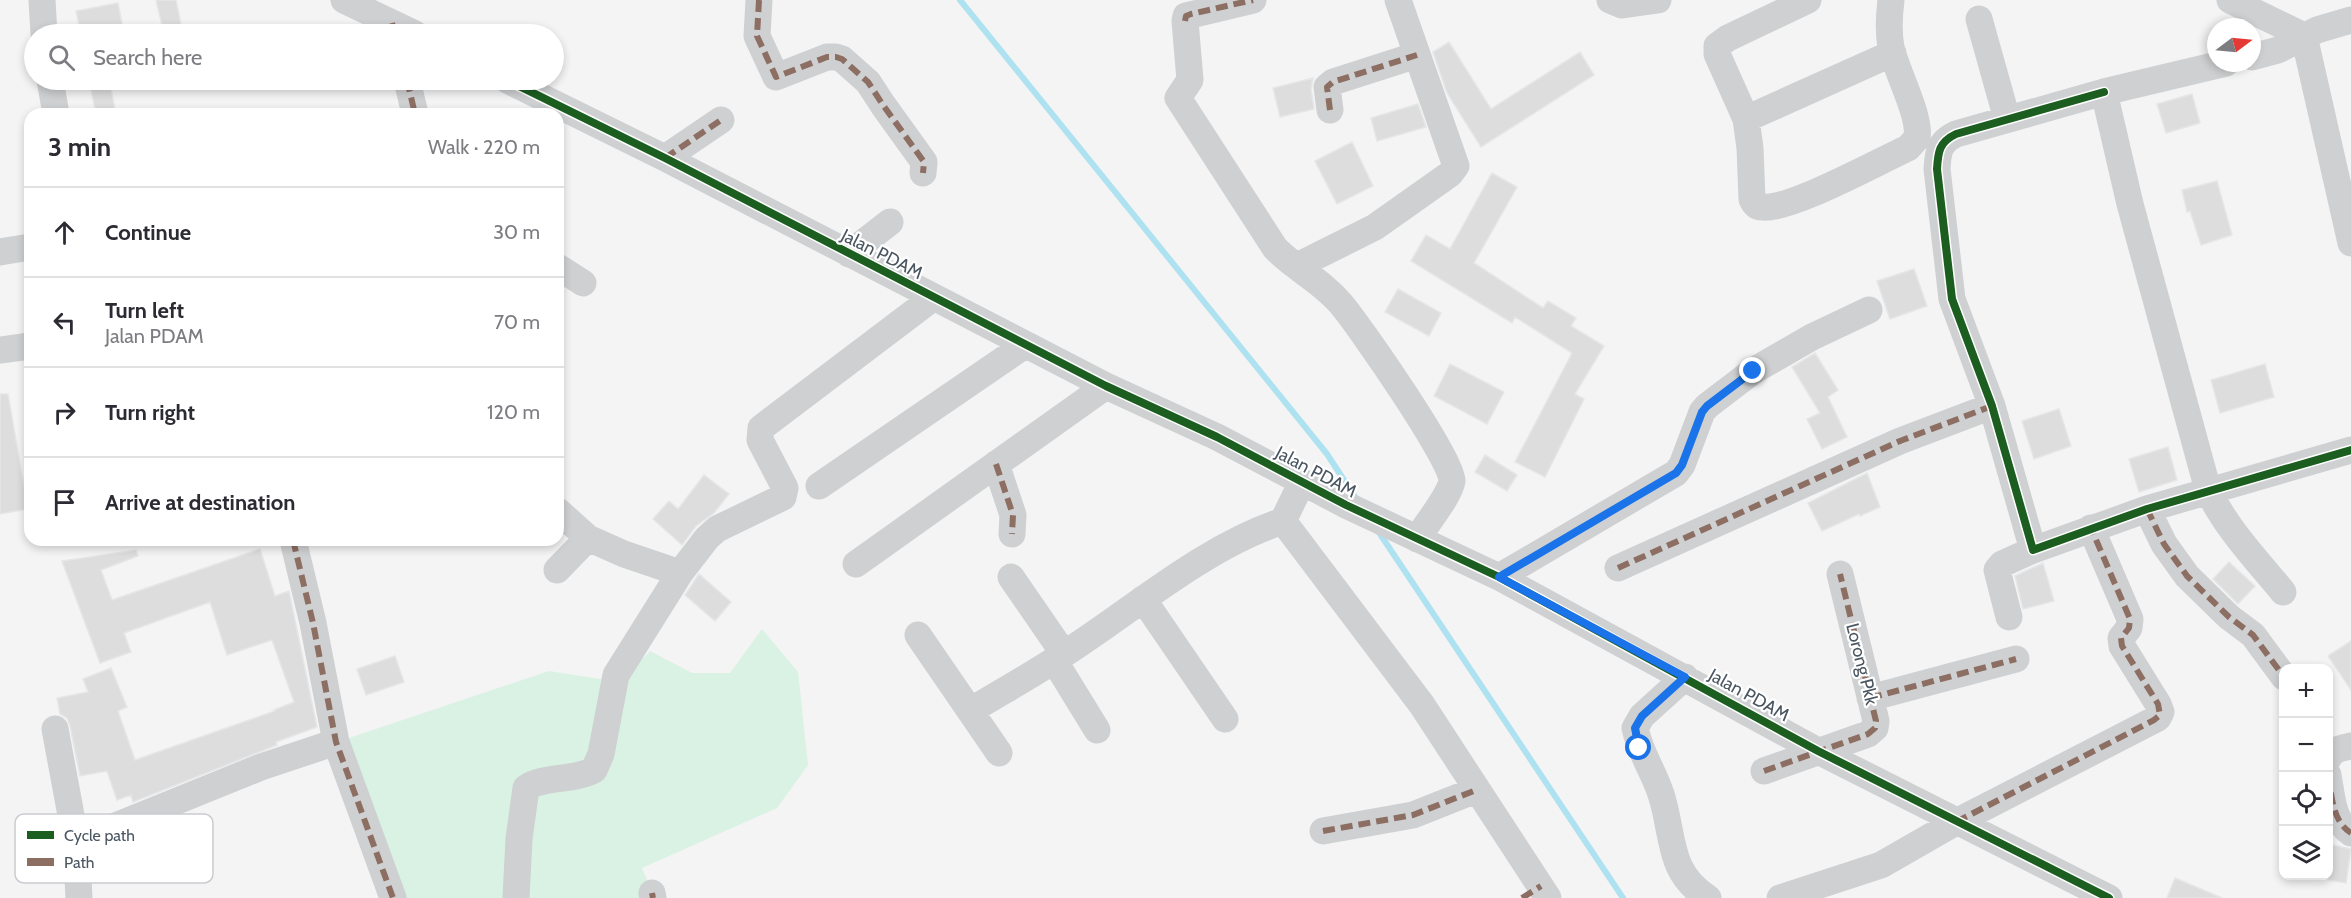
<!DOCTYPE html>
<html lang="en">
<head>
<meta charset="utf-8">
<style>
	:root { --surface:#fff; --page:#f7f7f7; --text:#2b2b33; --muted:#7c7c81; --line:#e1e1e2 }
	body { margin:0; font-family:Cabin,sans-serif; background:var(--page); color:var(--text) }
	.controls { position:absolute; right:18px; bottom:18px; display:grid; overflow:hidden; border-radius:12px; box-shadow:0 3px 9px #0003 }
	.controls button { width:54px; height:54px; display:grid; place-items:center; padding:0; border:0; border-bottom:2px solid var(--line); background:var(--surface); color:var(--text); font:30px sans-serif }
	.compass { position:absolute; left:2207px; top:18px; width:54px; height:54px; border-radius:50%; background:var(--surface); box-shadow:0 3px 9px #0003; rotate:74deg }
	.stop { position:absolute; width:18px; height:18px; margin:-14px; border:4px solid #1a73e8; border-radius:50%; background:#fff }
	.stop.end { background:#1a73e8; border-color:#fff; box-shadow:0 2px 6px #0008 }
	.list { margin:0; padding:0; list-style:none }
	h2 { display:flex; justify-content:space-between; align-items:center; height:78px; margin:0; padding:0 24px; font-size:26px }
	h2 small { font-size:20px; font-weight:400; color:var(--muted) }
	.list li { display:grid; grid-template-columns:39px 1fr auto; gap:18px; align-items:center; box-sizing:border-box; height:90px; padding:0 24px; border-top:2px solid var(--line) }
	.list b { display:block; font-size:22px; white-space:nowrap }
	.list p { margin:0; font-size:20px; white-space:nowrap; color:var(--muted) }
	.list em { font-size:20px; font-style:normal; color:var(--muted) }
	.icon { flex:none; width:33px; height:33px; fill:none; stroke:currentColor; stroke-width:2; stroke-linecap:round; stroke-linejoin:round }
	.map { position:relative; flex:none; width:2351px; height:898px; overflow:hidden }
	.search { position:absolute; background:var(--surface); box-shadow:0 3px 9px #0003; left:24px; top:24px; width:540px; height:66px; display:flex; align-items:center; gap:15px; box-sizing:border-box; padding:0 21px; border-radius:33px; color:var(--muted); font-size:22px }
	.panel { position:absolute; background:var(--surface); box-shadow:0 3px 9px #0003; left:24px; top:108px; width:540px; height:438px; border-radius:18px }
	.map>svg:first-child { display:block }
	.green { fill:#d9f2e3 }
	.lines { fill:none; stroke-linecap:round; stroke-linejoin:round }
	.stream { stroke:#aee2f0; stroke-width:6 }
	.building { fill:#ddddde; stroke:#e5e6e7; stroke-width:1.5 }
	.minor { stroke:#ced0d2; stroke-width:27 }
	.quiet { stroke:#8d6e63; stroke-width:6; stroke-dasharray:12 6; stroke-linecap:butt }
	.cycleway-casing { stroke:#fff; stroke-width:11 }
	.cycleway { stroke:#1b5e20; stroke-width:8 }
	.route { stroke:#1a73e8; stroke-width:8 }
	.labels { text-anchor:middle; stroke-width:4.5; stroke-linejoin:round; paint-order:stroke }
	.street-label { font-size:18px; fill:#4a5661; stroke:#fff }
	.key { fill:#fff; stroke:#c9ccd0; stroke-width:1.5 }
	.key-label { font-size:16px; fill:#4a5661 }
</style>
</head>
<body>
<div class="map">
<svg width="2351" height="898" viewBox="0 0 2351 898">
	<rect width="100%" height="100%" fill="#f4f4f4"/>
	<path class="green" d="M762,629L798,672L808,765L777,808L642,868L654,898H403L343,740L549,671L619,682L650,651L692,673H730Z"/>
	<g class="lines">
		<path class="stream" d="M960,0L1327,454L1357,500
			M1378,531L1623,898"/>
	</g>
	<path class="building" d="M156,0H176L183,34H164Z
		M118,3L124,34H81L76,11Z
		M1449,42L1491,109L1580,52L1594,75L1481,147L1447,93L1433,52Z
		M1313,78L1311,89L1314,109L1280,117L1273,88Z
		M89,80H109L116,114H96Z
		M2192,94L2200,123L2166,133L2157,104Z
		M1418,104L1426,127L1377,141L1371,118Z
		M1352,142L1373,186L1337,204L1315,161Z
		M1492,173L1517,187L1474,263L1543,308L1548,301L1576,318L1571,326L1604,346L1575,394L1584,399L1545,477L1515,462L1572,353L1515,317L1512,323L1411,261L1426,235L1450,249Z
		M2217,181L2232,235L2201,245L2190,211L2187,212L2182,190Z
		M1914,269L1927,306L1890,319L1877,281Z
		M1398,289L1441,313L1429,336L1385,312Z
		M1815,353L1838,390L1828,397L1847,437L1822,449L1807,419L1820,413L1792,367Z
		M1450,364L1504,392L1487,424L1434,396Z
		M2265,364L2274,397L2220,413L2211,380Z
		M0,394H8L28,509L0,514Z
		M2059,409L2071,446L2034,459L2022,421Z
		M2168,447L2177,480L2139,492L2129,459Z
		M1485,455L1517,475L1507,491L1475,472Z
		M1867,473L1880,507L1860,516L1859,514L1822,531L1808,503Z
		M704,475L729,494L714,513L696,526L682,545L653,519L669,501L678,509Z
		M260,549L275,596L289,591L317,727L276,742L277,745L133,802L131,795L117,800L107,771L80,776L70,726L67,718L60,714L57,698L88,692L83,679L111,668L127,707L118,711L135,760L275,711L274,710L294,702L272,640L227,655L210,602L124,633L131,652L100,663L62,561L136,550L138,556L101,570L112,600Z
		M2229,562L2255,586L2238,604L2213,579Z
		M2043,563L2054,601L2023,609L2015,576Z
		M699,574L731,602L715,621L685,595Z
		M2351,641V690L2328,656Z
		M395,656L404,682L366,695L357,669Z
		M2328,844L2351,849L2346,883L2328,880Z
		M2175,878L2222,898H2167Z"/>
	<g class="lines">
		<path class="minor" d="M42,0L44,34
			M344,0L415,34
			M759,0L757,36L776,77L827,57H836L842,59L868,82L883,105L924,162L923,173
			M1253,0L1186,16L1185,21L1190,80L1178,98L1275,248C1295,269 1322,281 1341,304C1359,325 1454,462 1452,481C1449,497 1426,524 1417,539
			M1610,0L1622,5L1658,0
			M1808,0L1728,38L1717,46V54L1746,119L1750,148L1752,199C1754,204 1757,207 1762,207C1789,211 1879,161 1908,148L1917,138C1921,116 1896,71 1891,47C1888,31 1889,16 1891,0
			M2230,0L2304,36L2351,243
			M1979,19L2007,119
			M2252,57L2278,50L2317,30L2351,20
			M2226,63L2104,92L2130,204L2208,490C2226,528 2256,559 2283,592
			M50,80L56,114
			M407,80L415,114
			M507,80L665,158L1106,386L1217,437L1346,505L1499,577L1818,751L2109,898
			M2104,92L1956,134C1939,142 1938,152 1937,169L1952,299L1992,406L2033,550L2147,509L2351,450
			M1330,110L1327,87L1333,82L1417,55
			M1746,119L1893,53
			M665,158L721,120
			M0,252L30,247
			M849,254L890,222
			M1297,266L1375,227L1450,174L1456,166L1398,0
			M558,267L583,283
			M0,350L30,346
			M996,464L1013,515L1012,534
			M1302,482L1283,521L1422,705L1548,898
			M819,486L1025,345
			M2147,509L2164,544L2187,576L2229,617L2253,635L2284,677
			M558,511L588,538L624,554L680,573
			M293,540L313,623L336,742L393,898
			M856,564L1106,386
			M1618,568L1900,441L1992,406
			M557,570L588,538
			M1011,577L1064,654
			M1499,577L1676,473L1682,465L1702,412L1707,406L1753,371L1812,337L1869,310
			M1143,599L1225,719
			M2009,617L1997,570L2002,564L2033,550
			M918,635L999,753
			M1054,660L1097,730
			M1685,677L1642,716L1635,728C1641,757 1657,776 1663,801C1674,841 1669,873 1708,898
			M1870,698L2016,659
			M970,711C1001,692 1034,674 1064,654C1134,609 1204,547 1283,521
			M55,729L76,842L79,898
			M2328,759C2332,749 2342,748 2351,746
			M1764,771L1868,734L1875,728L1876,721L1840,574
			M2328,775C2332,796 2332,821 2351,833
			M1323,831L1413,815L1476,790
			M76,842L261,767L336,742
			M652,893L653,898
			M516,898L519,839L526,788C542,776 574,781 594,770L601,754L616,675L680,573L707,538L717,529L783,497L785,488L760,440L761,428L934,297
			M1780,898L1881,865L1956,822L2158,718L2161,712L2158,704L2122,646L2121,638L2129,628L2130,619L2091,528"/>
		<path class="quiet" d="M759,0L757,36L776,77L827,57H836L842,59L868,82L883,105L924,162L923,173
			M1185,21L1186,16L1191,14L1253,0
			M392,23L395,34
			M407,80L415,114
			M1330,110L1327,87L1333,82L1417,55
			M665,158L721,120
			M996,464L1013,515L1012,534
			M2147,509L2164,544L2187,576L2229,617L2253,635L2284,677
			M293,540L313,623L336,742L393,898
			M1618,568L1900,441L1992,406
			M1870,698L2016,659
			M2328,759L2330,754
			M1764,771L1868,734L1875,728L1876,721L1840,574
			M2328,775C2332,796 2332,821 2351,833
			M1956,822L2154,720L2160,715L2158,704L2122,646L2121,638L2129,628L2130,619L2091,528
			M1323,831L1413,815L1476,790
			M652,893L653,898
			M1522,898L1541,886"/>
		<g class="cycleway-casing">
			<path id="cycleway" d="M507,80L665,158L1106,386L1217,437L1346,505L1499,577L1818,751L2109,898
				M2104,92L1956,134C1939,142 1938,152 1937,169L1952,299L1992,406L2033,550L2147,509L2351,450"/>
		</g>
		<use href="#cycleway" class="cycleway"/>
	</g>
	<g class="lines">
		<path class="route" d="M1639,748L1635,728L1642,716L1685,677L1499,577L1676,473L1682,465L1702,412L1707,406L1753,371"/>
	</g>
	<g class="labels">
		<g class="street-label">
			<text transform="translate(882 254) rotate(27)" y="6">Jalan PDAM</text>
			<text transform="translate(1316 472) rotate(28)" y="6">Jalan PDAM</text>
			<text transform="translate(1862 664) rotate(76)" y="6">Lorong Pkk</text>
			<text transform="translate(1749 695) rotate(29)" y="6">Jalan PDAM</text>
		</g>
	</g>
	<rect x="15" y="814" width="198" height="69" rx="9" class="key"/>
	<rect x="27" y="831" width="27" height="8" fill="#1b5e20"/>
	<rect x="27" y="858" width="27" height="8" fill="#8d6e63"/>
	<g class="key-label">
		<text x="64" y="841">Cycle path</text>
		<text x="64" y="868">Path</text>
	</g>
</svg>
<div class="controls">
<button>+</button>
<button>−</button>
<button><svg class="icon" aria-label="locate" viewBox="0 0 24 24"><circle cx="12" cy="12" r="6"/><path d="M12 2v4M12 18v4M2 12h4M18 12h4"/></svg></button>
<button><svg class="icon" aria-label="layers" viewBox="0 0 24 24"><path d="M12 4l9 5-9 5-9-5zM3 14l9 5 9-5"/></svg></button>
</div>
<svg class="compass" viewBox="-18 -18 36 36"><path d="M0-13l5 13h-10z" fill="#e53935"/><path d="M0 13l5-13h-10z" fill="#7c7c81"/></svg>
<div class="stop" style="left:1639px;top:748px"></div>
<div class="stop end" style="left:1753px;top:371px"></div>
<div class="search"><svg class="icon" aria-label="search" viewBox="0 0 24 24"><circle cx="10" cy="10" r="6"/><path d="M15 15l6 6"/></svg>Search here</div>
<section class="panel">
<h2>3 min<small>Walk · 220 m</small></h2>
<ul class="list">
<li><svg class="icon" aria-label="ahead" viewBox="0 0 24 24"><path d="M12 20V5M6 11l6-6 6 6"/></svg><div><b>Continue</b></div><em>30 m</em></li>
<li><svg class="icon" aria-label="left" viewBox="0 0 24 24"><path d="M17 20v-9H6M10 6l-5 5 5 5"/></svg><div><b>Turn left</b><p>Jalan PDAM</p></div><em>70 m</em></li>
<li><svg class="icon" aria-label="right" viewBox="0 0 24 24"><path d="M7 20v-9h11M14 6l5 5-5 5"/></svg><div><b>Turn right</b></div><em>120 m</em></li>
<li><svg class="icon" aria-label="arrive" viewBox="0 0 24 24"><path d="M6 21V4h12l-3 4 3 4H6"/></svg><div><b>Arrive at destination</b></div></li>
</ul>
</section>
</div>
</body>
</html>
